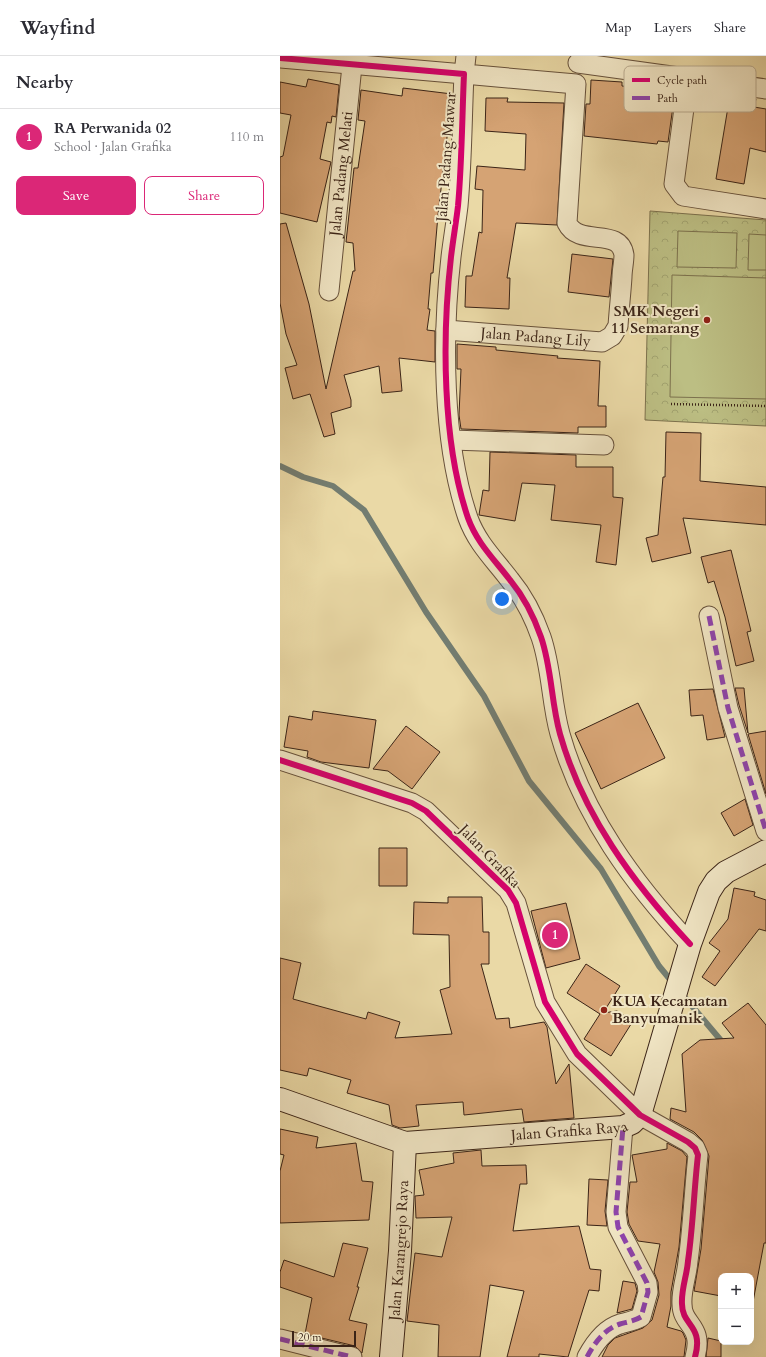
<!DOCTYPE html>
<html lang="en">
<head>
<meta charset="utf-8">
<style>
	:root { --surface:#fff; --page:#f7f7f7; --text:#2b2b33; --muted:#7c7c81; --line:#e1e1e2; --accent:#db2777 }
	body { margin:0; font-family:Cardo,serif; background:var(--page); color:var(--text) }
	.controls { position:absolute; right:12px; bottom:12px; display:grid; overflow:hidden; border-radius:8px; box-shadow:0 4px 16px #0002 }
	.controls button { width:36px; height:36px; display:grid; place-items:center; padding:0; border:0; border-bottom:1px solid var(--line); background:var(--surface); color:var(--text); font:20px sans-serif }
	.scale { position:absolute; left:12px; bottom:10px; width:64px; box-sizing:border-box; padding-left:4px; border:2px solid #3b2417; border-top:0; font-size:11px; line-height:14px; white-space:nowrap; color:#3b2417; -webkit-text-stroke:3px #f1e6c5; paint-order:stroke }
	.you { position:absolute; left:222px; top:543px; width:14px; height:14px; margin:-10px; border:3px solid #fff; border-radius:50%; background:#1a73e8; box-shadow:0 0 0 6px #1a73e833 }
	.badge { display:grid; place-items:center; width:26px; height:26px; border-radius:50%; background:var(--accent); color:#fff; font-size:13px; font-weight:700 }
	.pin { position:absolute; translate:-50% -50%; border:2px solid #fff; box-shadow:0 1px 4px #0006 }
	.list { margin:0; padding:0; list-style:none }
	h2 { display:flex; justify-content:space-between; align-items:center; height:52px; margin:0; padding:0 16px; font-size:17px }
	h2 small { font-size:13px; font-weight:400; color:var(--muted) }
	.list li { display:grid; grid-template-columns:26px 1fr auto; gap:12px; align-items:center; box-sizing:border-box; height:56px; padding:0 16px; border-top:1px solid var(--line) }
	.list b { display:block; font-size:15px; white-space:nowrap }
	.list p { margin:0; font-size:13px; white-space:nowrap; color:var(--muted) }
	.list em { font-size:13px; font-style:normal; color:var(--muted) }
	.actions { display:flex; gap:8px; padding:12px 16px }
	.actions a { flex:1; padding:9px 0; border:1px solid var(--accent); border-radius:8px; text-align:center; font-size:14px; color:var(--accent) }
	.actions .main { background:var(--accent); color:#fff }
	.map { position:relative; flex:none; width:486px; height:1301px; overflow:hidden }
	header { display:flex; align-items:center; gap:24px; box-sizing:border-box; height:56px; padding:0 20px; background:var(--surface); border-bottom:1px solid var(--line) }
	header strong { font-size:19px }
	nav { display:flex; gap:22px; margin-inline-start:auto; font-size:14px }
	main { display:flex }
	aside { flex:1; background:var(--surface) }
	.map>svg:first-child { display:block }
	.park { fill:url(#park-crowns); stroke:#7c714d }
	.garden { fill:#bcbe83; stroke:#7c714d }
	.lines { fill:none; stroke-linecap:round; stroke-linejoin:round }
	.stream { stroke:#737d71; stroke-width:6 }
	.building { fill:#d5a374; stroke:#3b2417 }
	.street-casing { stroke:#67513b; stroke-width:21 }
	.secondary-casing { stroke:#3b2417; stroke-width:24 }
	.path { stroke:#3b2417; stroke-width:2.5; stroke-dasharray:1 2; stroke-linecap:butt }
	.street { stroke:#f1e6c5; stroke-width:19 }
	.secondary { stroke:#f1e6c5; stroke-width:22 }
	.quiet { stroke:#8e44ad; stroke-width:5; stroke-dasharray:10 5; stroke-linecap:butt }
	.cycleway-casing { stroke:#f1e6c5; stroke-width:8 }
	.cycleway { stroke:#d6006c; stroke-width:6 }
	.poi-dot { fill:#8f2418; stroke:#f1e6c5; stroke-width:1.5 }
	.labels { text-anchor:middle; stroke-width:4; stroke-linejoin:round; paint-order:stroke }
	.street-label { font-size:15px; fill:#3b2417; stroke:#f1e6c5 }
	.poi-label { font-size:15px; font-weight:bold; fill:#3b2417; stroke:#f1e6c5; text-anchor:end }
	.key { fill:#f1e6c5; stroke:#baac91; stroke-width:1 }
	.key-label { font-size:11px; fill:#3b2417 }
</style>
</head>
<body>
<header>
<strong>Wayfind</strong>
<nav><a>Map</a><a>Layers</a><a>Share</a></nav>
</header>
<main>
<aside>
<h2>Nearby<small></small></h2>
<ul class="list">
<li><span class="badge">1</span><div><b>RA Perwanida 02</b><p>School · Jalan Grafika</p></div><em>110 m</em></li>
</ul>
<div class="actions"><a class="main">Save</a><a>Share</a></div>
</aside>
<div class="map">
<svg width="486" height="1301" viewBox="0 0 486 1301">
	<defs>
		<pattern id="park-crowns" width="20" height="18" patternUnits="userSpaceOnUse"><rect width="20" height="18" fill="#bcbe83"/><path d="M2 6a3 3 0 1 1 6 0M12 15a3 3 0 1 1 6 0" fill="none" stroke="#a2a370"/></pattern>
	</defs>
	<rect width="100%" height="100%" fill="#ead9a6"/>
	<filter id="stains"><feTurbulence type="fractalNoise" baseFrequency=".005" numOctaves="4"/><feColorMatrix values="0 0 0 0 .2 0 0 0 0 .09 0 0 0 0 .02 0 0 0 .5 -.17"/></filter>
	<radialGradient id="worn" r=".72"><stop offset=".6" stop-color="#630" stop-opacity="0"/><stop offset="1" stop-color="#630" stop-opacity=".3"/></radialGradient>
	<path class="park" d="M370,155L486,164V370L365,364Z"/>
	<path class="garden" d="M398,175L457,177L456,212L397,211Z
		M469,178L486,179V214H468Z
		M392,219L486,222V343L390,341Z"/>
	<g class="lines">
		<path class="stream" d="M0,410L23,421L53,430L84,454L146,556L204,640L249,725L321,813L379,910L393,927
			M401,937L444,988"/>
	</g>
	<path class="building" d="M28,23L59,29V31L56,61L52,60L51,67L47,66L40,103L51,106L37,166L0,157V101L3,100L11,59L0,57V26L26,31Z
		M311,24L342,26V30L382,34V42L394,43L388,86L378,85L377,88L304,80L306,48H310Z
		M123,32L172,38L158,159L153,217H151L148,253H150L147,274L155,275V306L119,302L122,335L102,337L99,310L64,319L71,344V351L51,357L55,378L44,381L30,338L13,343L5,312L17,309L6,278L0,247V168L6,167L29,248L46,333L73,215H75L73,187L66,186L74,112H78L85,65L78,64L81,34L122,40Z
		M450,39L476,43L474,51L486,53V96L470,92L464,128L436,123Z
		M206,42H228L227,46L284,47L277,169L236,167L227,222H230L229,253L185,251L186,220H192L199,176L202,177L203,134L195,133L197,110L245,114L246,78L205,75Z
		M292,198L333,203L329,241L288,236Z
		M177,288L216,291V294L278,300L277,302L320,305L318,350H326V371H298V377L181,373L179,359L181,313H177Z
		M386,376L421,377L420,425L486,431V469L403,462L411,497L372,506L366,482L378,479L383,421H385Z
		M210,396L296,399V411H333V441L343,442L336,509L316,506L321,469L271,464L275,429L242,427L235,465L199,459L203,434L209,435Z
		M451,494L471,575L467,576L474,605L456,610L445,561L434,525L428,527L421,501Z
		M455,632H464L468,677L459,649Z
		M433,633L445,681L427,684L423,659L411,660L409,634Z
		M358,647L385,702L321,733L295,677Z
		M33,655L96,664L89,712L41,706L27,701L28,695L4,691L9,660L32,664Z
		M126,670L160,696L132,733L108,715L93,713Z
		M486,675V738L468,678Z
		M465,743L473,769L454,780L441,757Z
		M99,792H127V830H99Z
		M454,832L475,836L474,840L486,844V875L479,873L435,930L422,921L440,895L429,887L448,863Z
		M168,841H202L203,876H209V908H201L216,963L229,962L230,972L264,966L267,971L276,1028L289,1008L294,1062L244,1066L242,1053L184,1059L183,1046L136,1049L139,1070L120,1072L112,1069L109,1049L67,1037L71,1024L29,1012L27,1020L0,1014V902L21,907L13,943L86,963L88,956L120,966L115,982L172,978L160,934L170,931L169,879L133,878L134,846L168,847Z
		M286,847L300,903L266,912L251,855Z
		M306,908L340,930L323,957L337,955L353,965L331,1000L304,983L320,958L287,937Z
		M468,947L486,969V1187H484L473,1246L471,1245V1220H441V1240L414,1235L421,1193L429,1100L422,1084L414,1076L390,1063L391,1052L406,1056L402,998L420,984L454,982L442,967Z
		M0,1073L38,1081L36,1092L76,1087L82,1125L93,1126L89,1164L0,1167V1115L4,1099L0,1098Z
		M387,1087L402,1095L407,1101L399,1191L391,1236V1250L387,1271L401,1275L403,1277L406,1284L404,1301H322L328,1289L335,1282L363,1272L372,1264L379,1239L378,1226L374,1216L380,1188L358,1185L349,1168L347,1156L350,1126H357L352,1099L387,1093Z
		M201,1094L202,1110L246,1109L247,1128H240L233,1175L299,1170L310,1213L321,1214L319,1235L309,1234L288,1301L259,1298V1301H227L244,1235L210,1229L200,1301H158L159,1269L127,1265L135,1197L162,1201L172,1161L136,1162L135,1140L144,1139L139,1114L174,1107L173,1097Z
		M309,1123L328,1124L325,1155L327,1170L307,1169Z
		M63,1187L88,1192L77,1231H79L69,1264L87,1268L82,1297L75,1290L25,1278L32,1242L0,1231V1216L4,1204L54,1221Z
		M343,1225L355,1227L357,1235L352,1253L337,1257Z
		M428,1282L441,1285V1301H426Z"/>
	<g class="lines">
		<g class="street-casing">
			<g id="street">
				<path d="M0,2L184,18C182,62 182,106 178,150C176,167 173,184 171,201C162,280 162,386 188,462C197,487 214,503 230,524C244,541 254,561 261,581C272,613 271,646 280,678C303,759 353,827 410,888"/>
				<path d="M298,7L486,33"/>
				<path d="M408,22L394,128L403,140L486,153"/>
				<path id="s1" d="M49,235L73,0"/>
				<path id="s2" d="M166,274L322,286L332,280L338,270C339,254 341,237 342,221C342,214 344,206 344,199C340,170 299,192 287,167L296,28L184,18L186,0"/>
				<path d="M172,384L324,389"/>
				<path d="M429,560L448,652L486,775"/>
				<path d="M0,704L132,747L146,755L228,834L236,847L265,946L297,998L360,1059L408,1086L415,1092L418,1099C414,1134 413,1170 408,1205C407,1219 401,1234 402,1248C402,1270 424,1269 415,1301"/>
				<path d="M0,1283L72,1301"/>
				<path d="M307,1301C314,1288 324,1273 340,1268C347,1266 354,1265 361,1261L368,1236L367,1227L338,1171L336,1156L343,1071"/>
			</g>
		</g>
		<g class="secondary-casing">
			<g id="secondary">
				<path id="s3" d="M0,1043L125,1087L343,1071L352,1067L360,1059L410,888L429,836L436,825L446,816L486,795"/>
				<path id="s4" d="M111,1301L120,1195L125,1087"/>
			</g>
		</g>
		<path class="path" d="M391,348L486,350"/>
		<use href="#street" class="street"/>
		<use href="#secondary" class="secondary"/>
		<path class="quiet" d="M429,560L448,652L486,775
			M0,1283L72,1301
			M307,1301C314,1288 324,1273 340,1268C347,1266 354,1265 361,1261L368,1236L367,1227L338,1171L336,1156L343,1071"/>
		<g class="cycleway-casing">
			<path id="cycleway" d="M0,2L184,18C182,62 182,106 178,150C176,167 173,184 171,201C162,280 162,386 188,462C197,487 214,503 230,524C244,541 254,561 261,581C272,613 271,646 280,678C303,759 353,827 410,888
				M0,704L132,747L146,755L228,834L236,847L265,946L297,998L360,1059L408,1086L415,1092L418,1099C414,1134 413,1170 408,1205C407,1219 401,1234 402,1248C402,1270 424,1269 415,1301"/>
		</g>
		<use href="#cycleway" class="cycleway"/>
	</g>
	<g class="poi-dot">
		<circle cx="427" cy="264" r="4"/>
		<circle cx="324" cy="954" r="4"/>
	</g>
	<g class="labels">
		<g class="street-label">
			<text transform="translate(166 101) rotate(-86)" y="5">Jalan Padang Mawar</text>
			<text dy="5" stroke="none"><textPath href="#s1" startOffset="118">Jalan Padang Melati</textPath></text>
			<text dy="5" stroke="none"><textPath href="#s2" startOffset="90">Jalan Padang Lily</textPath></text>
			<text transform="translate(210 800) rotate(46)" y="5">Jalan Grafika</text>
			<text dy="5" stroke="none"><textPath href="#s3" startOffset="297">Jalan Grafika Raya</textPath></text>
			<text dy="5" stroke="none"><textPath href="#s4" startOffset="107">Jalan Karangrejo Raya</textPath></text>
		</g>
		<g class="poi-label">
			<text x="419" y="260">SMK Negeri<tspan x="419" dy="17">11 Semarang</tspan></text>
			<text x="332" y="950" text-anchor="start">KUA Kecamatan<tspan x="332" dy="17">Banyumanik</tspan></text>
		</g>
	</g>
	<rect x="344" y="10" width="132" height="46" rx="6" class="key"/>
	<rect x="352" y="22" width="18" height="4" fill="#d6006c"/>
	<rect x="352" y="40" width="18" height="4" fill="#8e44ad"/>
	<g class="key-label">
		<text x="377" y="28">Cycle path</text>
		<text x="377" y="46">Path</text>
	</g>
	<rect width="100%" height="100%" filter="url(#stains)"/>
	<rect width="100%" height="100%" fill="url(#worn)"/>
</svg>
<div class="controls">
<button>+</button>
<button>−</button>
</div>
<div class="scale">20 m</div>
<div class="you"></div>
<div class="pin badge" style="left:275px;top:879px">1</div>
</div>
</main>
</body>
</html>
